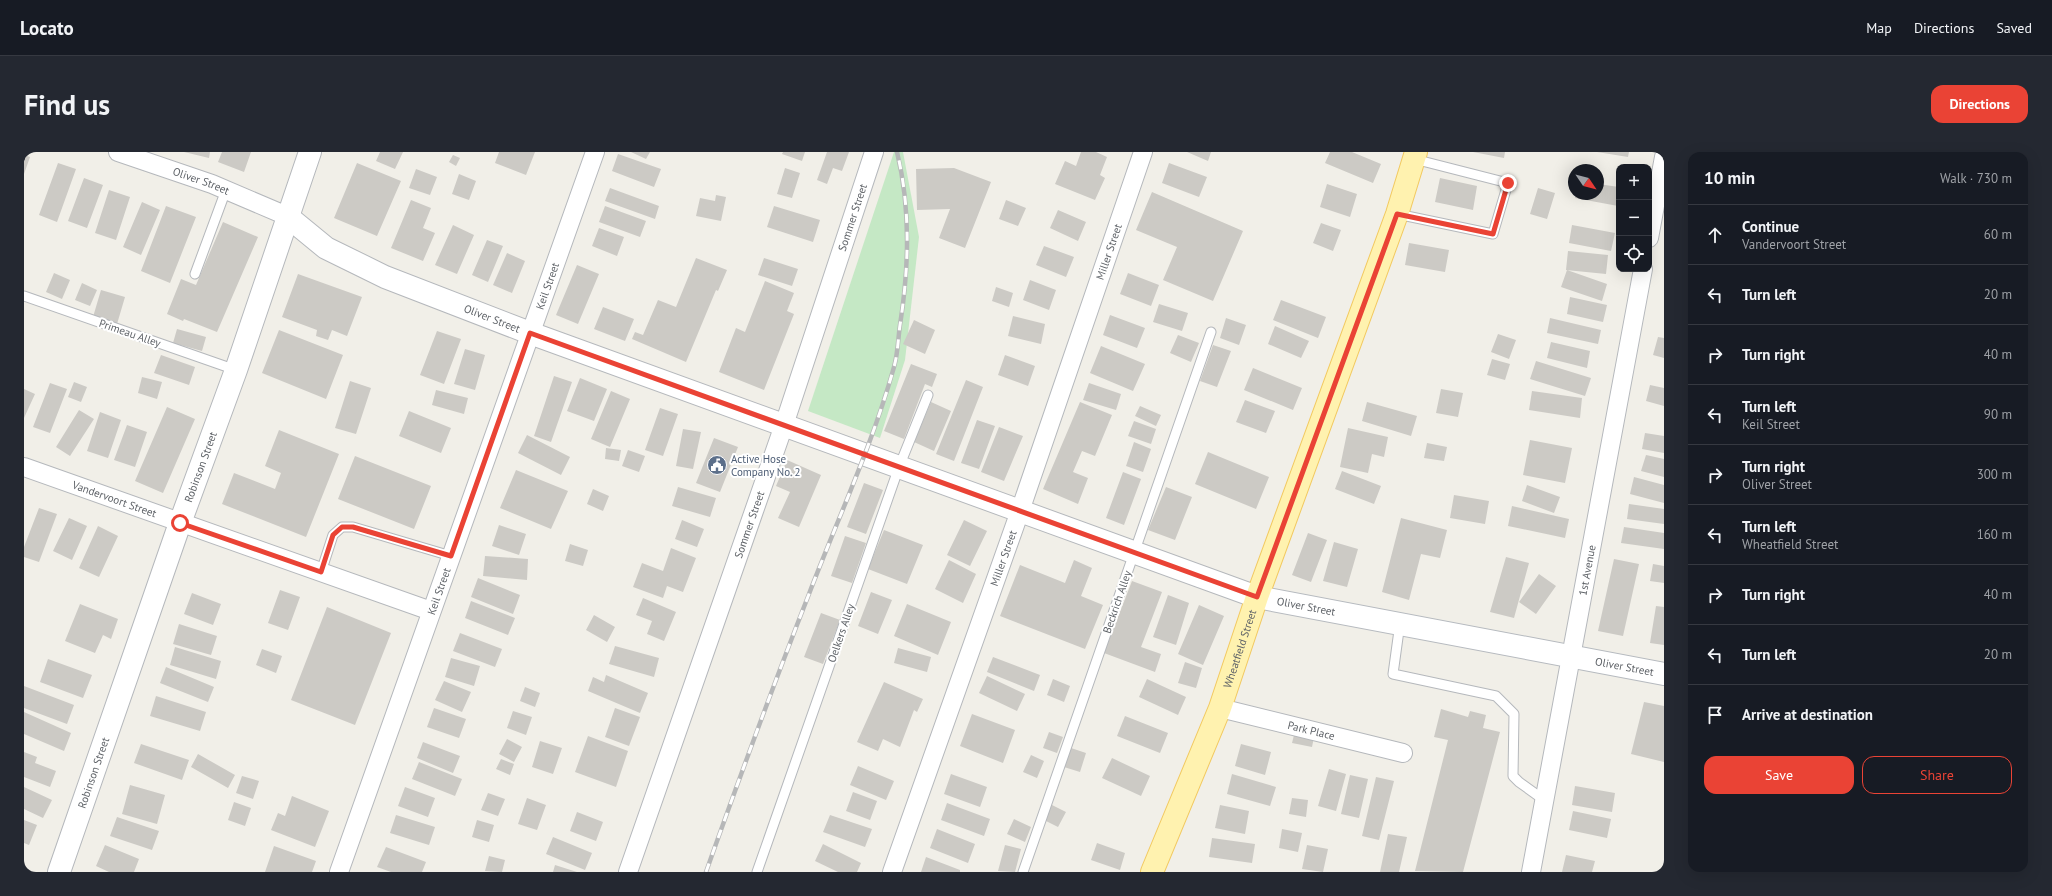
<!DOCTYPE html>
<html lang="en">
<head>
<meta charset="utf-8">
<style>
	:root { --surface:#171b24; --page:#242831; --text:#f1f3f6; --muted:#9ea1a6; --line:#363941; --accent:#ea4335 }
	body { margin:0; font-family:"PT Sans",sans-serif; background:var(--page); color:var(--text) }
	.controls { position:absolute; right:12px; top:12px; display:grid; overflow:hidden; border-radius:8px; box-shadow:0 4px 16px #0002 }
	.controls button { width:36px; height:36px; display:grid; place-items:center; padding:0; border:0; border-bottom:1px solid var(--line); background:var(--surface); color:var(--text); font:20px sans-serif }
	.compass { position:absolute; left:1544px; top:12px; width:36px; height:36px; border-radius:50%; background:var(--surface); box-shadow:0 4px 16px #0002; rotate:125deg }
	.stop { position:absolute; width:12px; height:12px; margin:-9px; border:3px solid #ea4335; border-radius:50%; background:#fff }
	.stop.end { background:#ea4335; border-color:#fff; box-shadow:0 1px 4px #0008 }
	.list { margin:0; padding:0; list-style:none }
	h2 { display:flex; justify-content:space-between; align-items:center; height:52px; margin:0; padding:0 16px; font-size:17px }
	h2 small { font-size:13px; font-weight:400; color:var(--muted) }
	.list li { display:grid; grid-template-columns:26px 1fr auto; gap:12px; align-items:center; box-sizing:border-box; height:60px; padding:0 16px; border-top:1px solid var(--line) }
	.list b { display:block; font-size:15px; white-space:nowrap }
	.list p { margin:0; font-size:13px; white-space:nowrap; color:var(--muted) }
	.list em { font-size:13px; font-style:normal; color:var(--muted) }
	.actions { display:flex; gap:8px; padding:12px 16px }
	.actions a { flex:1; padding:9px 0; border:1px solid var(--accent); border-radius:12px; text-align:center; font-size:14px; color:var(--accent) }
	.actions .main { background:var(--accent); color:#fff }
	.icon { flex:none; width:22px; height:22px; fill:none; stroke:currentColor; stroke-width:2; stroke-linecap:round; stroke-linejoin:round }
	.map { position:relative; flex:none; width:1640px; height:720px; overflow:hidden; border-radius:12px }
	header { display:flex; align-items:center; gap:24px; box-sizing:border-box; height:56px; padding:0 20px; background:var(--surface); border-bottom:1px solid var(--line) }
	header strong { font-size:19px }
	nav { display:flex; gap:22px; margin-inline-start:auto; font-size:14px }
	.intro { display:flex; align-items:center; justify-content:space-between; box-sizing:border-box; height:96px; padding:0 24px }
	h1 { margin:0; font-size:28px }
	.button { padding:10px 18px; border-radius:12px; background:var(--accent); color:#fff; font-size:14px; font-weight:700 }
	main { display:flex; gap:24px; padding:0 24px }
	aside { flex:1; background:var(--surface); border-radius:12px; box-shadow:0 4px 16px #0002 }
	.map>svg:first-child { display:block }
	.green { fill:#c5e8c5 }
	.building { fill:#cccac5 }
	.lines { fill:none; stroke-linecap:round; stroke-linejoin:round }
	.service-casing { stroke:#b5b8bc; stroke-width:11 }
	.minor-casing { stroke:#b5b8bc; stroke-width:20 }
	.tertiary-casing { stroke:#b5b8bc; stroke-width:24 }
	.secondary-casing { stroke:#b6babf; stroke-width:24 }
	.primary-casing { stroke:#f2c960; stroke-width:24 }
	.service { stroke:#fff; stroke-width:9 }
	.minor { stroke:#fff; stroke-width:18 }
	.tertiary { stroke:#fff; stroke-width:22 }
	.secondary { stroke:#fff; stroke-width:22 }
	.primary { stroke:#fff2af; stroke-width:22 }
	.rail-casing { stroke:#b6b7b8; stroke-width:4.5 }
	.rail { stroke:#fff; stroke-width:3; stroke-dasharray:9; stroke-linecap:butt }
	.route { stroke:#ea4335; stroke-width:5 }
	.labels { text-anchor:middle; stroke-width:4; stroke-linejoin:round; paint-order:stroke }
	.street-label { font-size:11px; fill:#5f6368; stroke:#fff }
	.service-label { font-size:11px; fill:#4e5e75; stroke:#fff; text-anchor:start }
</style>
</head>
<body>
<header>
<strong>Locato</strong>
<nav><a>Map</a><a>Directions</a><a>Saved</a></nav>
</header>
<div class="intro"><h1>Find us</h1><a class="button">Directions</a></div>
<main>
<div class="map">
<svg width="1640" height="720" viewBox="0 0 1640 720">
	<rect width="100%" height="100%" fill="#f1efe8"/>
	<path class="green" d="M870,0H879L895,85L881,208L856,286L784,259Z"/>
	<path class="building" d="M160,0H186L185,6Z
		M198,0H227L220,20L194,10Z
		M356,0H379L371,17L352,9Z
		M475,0H511L502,23L471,11Z
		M607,0H626L622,7Z
		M759,0H781L778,9L758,2Z
		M803,0H825L818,19L809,16L803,32L793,28Z
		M1057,0H1072L1083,5L1076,23L1081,26L1071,48L1031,32L1041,9L1052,14Z
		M1163,0H1187L1184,9Z
		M1306,0H1328L1357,12L1349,31L1301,11Z
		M1449,0H1481L1480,6Z
		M1573,0H1605L1604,5Z
		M594,2L637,17L630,35L588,19Z
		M0,3L6,5L0,22Z
		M429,3L436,6L432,14L425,10Z
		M34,11L52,17L33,70L15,63Z
		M333,11L377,29L353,84L310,66Z
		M1145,11L1183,25L1175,45L1138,31Z
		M761,16L776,21L768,46L753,42Z
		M930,16L967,30L941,96L915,86L926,57L893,58L892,17Z
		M392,17L413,25L406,43L385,36Z
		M435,22L452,29L445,48L428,42Z
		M60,26L79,33L63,76L44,69Z
		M1416,26L1453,34L1449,58L1411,50Z
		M1303,32L1333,42L1326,65L1296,55Z
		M1574,32L1595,35L1594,54L1551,46L1552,42H1574Z
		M586,36L635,54L631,67L581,49Z
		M1514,36L1531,41L1523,67L1506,62Z
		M85,38L106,45L92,88L71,81Z
		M1128,40L1219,79L1189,149L1139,128L1153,95L1112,78Z
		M692,43L702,45L697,69L672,64L676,46L691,49Z
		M387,48L407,56L399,76L411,81L399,109L367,96Z
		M982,48L1002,56L994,74L975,67Z
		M118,50L136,58L117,103L99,95Z
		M142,54L172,65L146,131L117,119Z
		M581,54L622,69L616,85L575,70Z
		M750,54L796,68L789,90L743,75Z
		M1034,58L1062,70L1054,89L1026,76Z
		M199,70L234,85L193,180L160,167L159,169L143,162L157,127L172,133Z
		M1297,71L1317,78L1309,99L1289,91Z
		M429,73L450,83L433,122L411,113Z
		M1548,73L1591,81L1587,99L1545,91Z
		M575,76L600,85L593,104L568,94Z
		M463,88L479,94L464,130L448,123Z
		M1385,91L1425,98L1421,120L1381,113Z
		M1020,94L1050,105L1042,125L1012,113Z
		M1544,99L1584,103L1582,122L1542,118Z
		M483,101L501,109L488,141L469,133Z
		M672,106L703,118L694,139L692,138L662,210L608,187L611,180L619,183L634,148L652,155Z
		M740,106L774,117L768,134L734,123Z
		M553,113L575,122L554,172L532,163Z
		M1543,118L1583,132L1578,149L1537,135Z
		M30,121L46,128L38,147L22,140Z
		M1104,121L1135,133L1127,154L1096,142Z
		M274,122L338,145L323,184L308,178L304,188L292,184L293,178L258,165Z
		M1006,128L1032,138L1025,158L999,148Z
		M741,129L770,141L763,159L770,162L740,238L695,220L712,176L721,180Z
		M58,131L73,138L66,154L51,148Z
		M972,135L989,141L985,155L968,149Z
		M77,138L101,145L93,172L69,165Z
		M1546,145L1583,153L1579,170L1543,162Z
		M1257,148L1302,165L1294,186L1249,168Z
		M1135,152L1164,161L1158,179L1129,170Z
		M579,155L610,167L601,189L570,177Z
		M1086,163L1121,176L1113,196L1079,183Z
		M989,164L1021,172L1017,192L984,184Z
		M1202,166L1222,173L1215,193L1196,186Z
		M1526,166L1577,178L1574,192L1523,181Z
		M890,168L911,178L901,202L879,192Z
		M1251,174L1285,189L1277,206L1244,192Z
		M153,177L182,185L178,199L149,191Z
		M255,178L319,203L302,247L238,221Z
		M413,179L437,187L420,232L396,223Z
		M1474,182L1492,188L1485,207L1467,200Z
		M1154,183L1175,191L1167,210L1146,201Z
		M1634,185L1640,186V206L1629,203Z
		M1527,190L1566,199L1563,216L1523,206Z
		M1189,193L1207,199L1193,235L1176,229Z
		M1077,194L1121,212L1109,239L1066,221Z
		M441,197L461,203L451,238L430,232Z
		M137,203L171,215L165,233L130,221Z
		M981,203L1011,214L1004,234L974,223Z
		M1468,207L1486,212L1481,228L1463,223Z
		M1512,209L1567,226L1561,244L1506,227Z
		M887,212L913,222L908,235L901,232L880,287L860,279Z
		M1229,216L1278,236L1269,258L1220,238Z
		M530,224L548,230L527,290L510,284Z
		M118,225L138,230L133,247L114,241Z
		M556,226L583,237L570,269L543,259Z
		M942,228L959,235L930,309L912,302Z
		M326,229L347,236L332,282L311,276Z
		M50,230L63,235L57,250L44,245Z
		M26,231L43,237L26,281L9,275Z
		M1065,231L1097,242L1092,258L1059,248Z
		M1626,233L1640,236V254L1622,249Z
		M0,237L11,242L0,266Z
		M1417,237L1439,241L1434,265L1412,261Z
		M412,238L444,246L440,262L408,253Z
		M587,239L606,247L586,295L567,287Z
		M1508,239L1558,246L1556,266L1505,258Z
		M1221,248L1251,259L1242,281L1212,270Z
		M907,250L927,259L910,299L890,290Z
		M1056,250L1088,263L1071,304L1058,299L1049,320L1064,326L1054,352L1019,337Z
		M1343,250L1393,264L1387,284L1338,269Z
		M1116,254L1137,263L1132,274L1111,264Z
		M143,255L171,267L139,341L111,329Z
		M636,256L654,262L639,304L621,298Z
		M55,258L70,267L46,304L32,295Z
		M385,259L427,276L417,301L375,284Z
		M76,260L97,268L84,306L63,299Z
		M953,268L971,274L955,317L937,311Z
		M1110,269L1132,277L1127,292L1104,284Z
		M103,273L123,280L111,315L90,308Z
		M975,275L999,284L980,329L957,320Z
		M1324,276L1364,285L1360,305L1348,302L1344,321L1316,315Z
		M659,277L677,280L669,317L652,314Z
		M255,278L315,302L282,385L198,352L210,321L251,337L257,321L241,314Z
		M1621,281L1640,284V301L1618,297Z
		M503,283L546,305L537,323L494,301Z
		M690,286L714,295L696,340L672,331Z
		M1506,288L1548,296L1541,331L1499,323Z
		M1110,290L1127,297L1119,320L1102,314Z
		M1403,291L1423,295L1420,309L1400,306Z
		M582,296L597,298L595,309L581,307Z
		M604,298L621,304L615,320L598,314Z
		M1184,300L1245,325L1232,357L1171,332Z
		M1622,303L1640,307V325L1617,319Z
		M331,304L407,334L390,377L314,347Z
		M763,308L797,323L775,375L754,366L766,340L752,334Z
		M492,318L544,339L527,377L476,356Z
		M1318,319L1357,334L1350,352L1311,337Z
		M1099,320L1117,327L1100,373L1082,366Z
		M1610,325L1640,333V351L1606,342Z
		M840,331L859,338L842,382L823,375Z
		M1503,333L1536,345L1530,361L1498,349Z
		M654,335L692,346L686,365L648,354Z
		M1142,335L1168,345L1151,388L1124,378Z
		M569,337L585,344L579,359L563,352Z
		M1430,343L1465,349L1461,372L1426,366Z
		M1605,352L1640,357V372L1603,367Z
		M1488,354L1545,367L1541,386L1484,374Z
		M15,356L33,362L15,410L0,405V395Z
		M45,366L63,374L48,408L29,399Z
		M1377,366L1423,378L1416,406L1397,402L1385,448L1358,440Z
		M658,368L680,377L673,395L651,387Z
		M940,368L963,379L946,414L923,403Z
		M475,373L502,382L495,403L468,394Z
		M74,374L94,384L75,425L55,416Z
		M1600,375L1640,381V397L1597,391Z
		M860,378L899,393L883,432L844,417Z
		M1284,381L1303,388L1287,430L1268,423Z
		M821,384L842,391L828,431L807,424Z
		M1310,390L1334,397L1323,435L1299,429Z
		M546,392L564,398L559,414L541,409Z
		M647,396L672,406L659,440L643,434L639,446L609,435L618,411L639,419Z
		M461,404L504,407L503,428L459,424Z
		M1482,405L1505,411L1490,466L1466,460Z
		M1590,407L1615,412L1599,484L1574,479Z
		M925,408L952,422L939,451L911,437Z
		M1050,408L1068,416L1057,444L1079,453L1061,497L976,464L996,413L1041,431Z
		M1629,412L1640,414V431L1626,429Z
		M1515,422L1532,434L1512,462L1495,450Z
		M454,426L496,443L489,462L447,445Z
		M1108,429L1138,440L1117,495L1137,502L1131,520L1080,501Z
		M256,438L276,445L264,478L244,471Z
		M847,440L868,448L854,482L834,474Z
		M168,441L197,452L189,473L160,462Z
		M1144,443L1165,451L1152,493L1129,485Z
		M619,446L652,460L640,489L623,482L628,469L612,463Z
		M447,449L491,466L484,483L441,466Z
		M56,452L94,467L87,487L79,483L71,501L41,489Z
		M883,452L927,470L914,503L870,484Z
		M1175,453L1200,464L1179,513L1154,502Z
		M1632,454L1640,455V493L1626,491Z
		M303,455L367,481L331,573L267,548Z
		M797,461L816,468L799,512L780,505Z
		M570,463L591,475L583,490L562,478Z
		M155,472L193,484L187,503L149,492Z
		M436,481L478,497L471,515L429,499Z
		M591,494L635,506L630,525L585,512Z
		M151,495L197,509L192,527L146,513Z
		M874,496L907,505L903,520L870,511Z
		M238,497L258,504L252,521L232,513Z
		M969,505L1016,523L1010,539L963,520Z
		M427,506L456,514L450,534L421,525Z
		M24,507L68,523L59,546L16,530Z
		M1161,510L1178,516L1172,536L1154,531Z
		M142,515L190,535L184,550L136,531Z
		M582,523L624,541L616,561L564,539L569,525L580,530Z
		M963,524L1001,542L993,559L955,541Z
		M1029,527L1046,534L1040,550L1023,543Z
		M1123,527L1162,545L1154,563L1115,545Z
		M420,529L447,540L438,560L411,548Z
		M860,530L899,547L893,560L890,558L876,595L859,587L854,599L833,590Z
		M0,534L50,553L43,572L0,556Z
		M501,535L516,541L511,555L496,549Z
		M132,544L182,560L176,579L126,564Z
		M1620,550L1640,554V610L1607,602Z
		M410,556L442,567L435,586L403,575Z
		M591,556L616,565L605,594L581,585Z
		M1417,557L1444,565L1446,559L1462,563L1459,576L1476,580L1439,720L1391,719L1424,588L1410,585Z
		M489,559L508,565L502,583L483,576Z
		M0,560L47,581L40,599L0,582Z
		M948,562L991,578L979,611L936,594Z
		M1101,564L1144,581L1136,601L1093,584Z
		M1272,575L1291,580L1288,595L1268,591Z
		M1025,580L1039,585L1033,601L1019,596Z
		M564,584L604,599L592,635L551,620Z
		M483,587L498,595L490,610L475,602Z
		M516,589L538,596L529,622L508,615Z
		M399,590L436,604L429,621L393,606Z
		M117,592L165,608L158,628L110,611Z
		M1217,592L1247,600L1241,623L1211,614Z
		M1047,596L1062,601L1056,620L1040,615Z
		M0,600L13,605L11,611L32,619L26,635L0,625Z
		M174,602L211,623L204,636L167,615Z
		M1007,603L1020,609L1013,626L999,620Z
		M1088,606L1126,624L1117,644L1078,626Z
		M477,607L490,612L486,623L472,617Z
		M395,610L438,627L431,644L388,627Z
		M834,614L870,629L862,648L826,633Z
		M1305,617L1322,622L1312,659L1294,654Z
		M927,622L963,635L956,655L920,642Z
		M1208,622L1252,635L1246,654L1203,642Z
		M1326,623L1344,627L1335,666L1317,662Z
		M218,624L235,629L229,647L212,641Z
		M1352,625L1370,629L1355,688L1338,684Z
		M106,633L141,643L133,672L98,662Z
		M1551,634L1591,641L1588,660L1548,653Z
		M0,635L28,648L19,666L0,657Z
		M381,635L411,646L404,665L374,654Z
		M829,640L853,649L846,668L822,659Z
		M464,641L481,647L474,664L457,658Z
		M268,644L305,659L291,695L247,678L254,661L261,664Z
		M503,646L522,653L513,678L494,672Z
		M1268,646L1284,648L1282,665L1265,662Z
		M210,650L227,656L221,674L204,668Z
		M923,651L966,667L960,684L917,668Z
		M1028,653L1042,660L1034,675L1020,668Z
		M1196,653L1225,659L1221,682L1191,676Z
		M1549,659L1587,667L1583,686L1545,678Z
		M553,660L579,670L572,689L546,679Z
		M372,663L411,675L405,693L366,681Z
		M806,663L848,677L841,695L799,680Z
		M93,665L135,679L128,698L86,684Z
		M990,667L1007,675L1001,690L983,682Z
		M0,668L13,673L5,693L0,691Z
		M453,668L470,673L465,690L448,685Z
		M913,677L951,692L944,711L906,696Z
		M1258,677L1278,681L1274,700L1255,696Z
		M1364,682L1383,685L1375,720H1356Z
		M529,685L568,701L561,718L522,702Z
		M1188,686L1231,692L1228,711L1185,705Z
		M1073,691L1101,701L1096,718L1067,708Z
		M799,692L837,711L833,720H814L791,709Z
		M81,693L115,707L110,720H85L72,714Z
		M981,693L997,697L991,720L974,719Z
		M1283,693L1304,697L1299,720L1278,717Z
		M250,694L292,709L288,720H241Z
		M362,695L402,710L398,720H367L353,715Z
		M1542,703L1571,709L1568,720H1538Z
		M465,704L481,708L478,720L461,719Z
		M902,705L936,718V720H897Z
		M531,713L553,720H529Z"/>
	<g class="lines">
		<g class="service-casing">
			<path id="service" d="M1373,62L1469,82L1484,31L1390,7
				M171,122L202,38
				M0,144L212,218
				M297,420L309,383L318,375H329L427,404
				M1376,471L1369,522L1472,544L1490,562L1489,624L1495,630L1520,648
				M733,720L875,315L904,243
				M999,720L1187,180"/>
		</g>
		<g class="minor-casing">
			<g id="minor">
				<path id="s1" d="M94,0L188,32L263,64"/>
				<path d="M1625,86L1640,5"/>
				<path id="s2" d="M0,315L407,459"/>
				<path id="s3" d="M1196,556L1379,601"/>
				<path id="s4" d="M315,720L571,0"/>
				<path id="s5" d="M604,720L760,273L850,0"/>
				<path id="s6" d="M868,720L996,359L1119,0"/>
				<path id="s7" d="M1507,720L1619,117"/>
			</g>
		</g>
		<g class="tertiary-casing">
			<g id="tertiary">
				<path id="s8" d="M263,64L302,96L361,125L506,181L1233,445"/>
				<path id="s9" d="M35,720L156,371L212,218L286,0"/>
			</g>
		</g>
		<g class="secondary-casing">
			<g id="secondary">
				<path id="s10" d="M1233,445L1640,522"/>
			</g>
		</g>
		<g class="primary-casing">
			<g id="primary">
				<path id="s11" d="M1128,720L1196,556L1233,445L1373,62L1392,0"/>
			</g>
		</g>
		<use href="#service" class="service"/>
		<use href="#minor" class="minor"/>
		<use href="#tertiary" class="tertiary"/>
		<use href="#secondary" class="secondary"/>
		<use href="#primary" class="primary"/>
		<g class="rail-casing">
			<path id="rail" d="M682,720C715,627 749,534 785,442C814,366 848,294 870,215C874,201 874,187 876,173C885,116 887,57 873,0"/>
		</g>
		<use href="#rail" class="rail"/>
	</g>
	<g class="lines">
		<path class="route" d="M156,371L297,420L309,383L318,375H329L427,404L506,181L1233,445L1373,62L1469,82L1484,31"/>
	</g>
	<defs>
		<g id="civic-disc" transform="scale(1)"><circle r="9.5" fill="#5c6f8a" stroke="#fff"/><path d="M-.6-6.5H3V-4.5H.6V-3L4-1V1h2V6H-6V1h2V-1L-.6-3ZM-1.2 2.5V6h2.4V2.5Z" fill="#fff"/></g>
	</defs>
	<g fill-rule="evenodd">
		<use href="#civic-disc" x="693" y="313"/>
	</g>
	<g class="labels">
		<g class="street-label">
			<text dy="4" stroke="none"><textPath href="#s1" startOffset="88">Oliver Street</textPath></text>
			<text dy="4" stroke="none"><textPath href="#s5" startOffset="692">Sommer Street</textPath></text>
			<text dy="4" stroke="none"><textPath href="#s6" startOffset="657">Miller Street</textPath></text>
			<text dy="4" stroke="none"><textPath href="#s4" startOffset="622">Keil Street</textPath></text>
			<text dy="4" stroke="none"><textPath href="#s8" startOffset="231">Oliver Street</textPath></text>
			<text transform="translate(106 181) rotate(19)" y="4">Primeau Alley</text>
			<text dy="4" stroke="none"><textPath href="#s9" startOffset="429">Robinson Street</textPath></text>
			<text dy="4" stroke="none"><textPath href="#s2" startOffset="96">Vandervoort Street</textPath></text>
			<text dy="4" stroke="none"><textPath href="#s5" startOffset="368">Sommer Street</textPath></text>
			<text dy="4" stroke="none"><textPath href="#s6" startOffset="333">Miller Street</textPath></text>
			<text dy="4" stroke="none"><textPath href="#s7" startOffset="307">1st Avenue</textPath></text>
			<text dy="4" stroke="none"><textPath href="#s4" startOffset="298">Keil Street</textPath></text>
			<text transform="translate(1093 450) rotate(-71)" y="4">Beckrich Alley</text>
			<text dy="4" stroke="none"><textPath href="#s10" startOffset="50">Oliver Street</textPath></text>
			<text transform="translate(817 481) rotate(-71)" y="4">Oelkers Alley</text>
			<text dy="4" stroke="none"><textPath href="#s11" startOffset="240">Wheatfield Street</textPath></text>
			<text dy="4" stroke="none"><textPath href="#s10" startOffset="374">Oliver Street</textPath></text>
			<text dy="4" stroke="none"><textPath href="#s3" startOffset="94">Park Place</textPath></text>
			<text dy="4" stroke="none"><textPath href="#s9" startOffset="105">Robinson Street</textPath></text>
		</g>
		<g class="service-label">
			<text x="707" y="311">Active Hose<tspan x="707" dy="13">Company No. 2</tspan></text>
		</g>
	</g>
</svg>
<div class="controls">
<button>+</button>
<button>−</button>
<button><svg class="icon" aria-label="locate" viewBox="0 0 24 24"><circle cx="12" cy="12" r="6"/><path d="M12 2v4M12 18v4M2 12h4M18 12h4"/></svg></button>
</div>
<svg class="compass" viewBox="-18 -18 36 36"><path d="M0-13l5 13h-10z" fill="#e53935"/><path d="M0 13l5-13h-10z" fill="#9ea1a6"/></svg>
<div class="stop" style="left:156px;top:371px"></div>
<div class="stop end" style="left:1484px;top:31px"></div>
</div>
<aside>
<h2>10 min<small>Walk · 730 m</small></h2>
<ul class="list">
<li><svg class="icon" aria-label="ahead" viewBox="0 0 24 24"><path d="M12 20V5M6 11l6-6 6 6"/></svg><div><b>Continue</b><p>Vandervoort Street</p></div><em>60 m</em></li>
<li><svg class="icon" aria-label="left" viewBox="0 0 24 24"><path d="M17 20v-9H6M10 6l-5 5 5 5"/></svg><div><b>Turn left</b></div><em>20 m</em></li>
<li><svg class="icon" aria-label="right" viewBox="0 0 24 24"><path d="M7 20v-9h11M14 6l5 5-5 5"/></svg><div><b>Turn right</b></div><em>40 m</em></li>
<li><svg class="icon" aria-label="left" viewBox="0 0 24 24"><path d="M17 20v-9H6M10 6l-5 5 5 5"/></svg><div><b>Turn left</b><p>Keil Street</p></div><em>90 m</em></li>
<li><svg class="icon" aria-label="right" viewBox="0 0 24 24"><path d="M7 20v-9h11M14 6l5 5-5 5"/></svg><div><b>Turn right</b><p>Oliver Street</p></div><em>300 m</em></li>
<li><svg class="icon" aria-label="left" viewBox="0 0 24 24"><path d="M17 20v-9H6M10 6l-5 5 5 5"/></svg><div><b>Turn left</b><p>Wheatfield Street</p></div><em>160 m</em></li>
<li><svg class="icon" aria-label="right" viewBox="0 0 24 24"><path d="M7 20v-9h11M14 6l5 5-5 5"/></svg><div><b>Turn right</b></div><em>40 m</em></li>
<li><svg class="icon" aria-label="left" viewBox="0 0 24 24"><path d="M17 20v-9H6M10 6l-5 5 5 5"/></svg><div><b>Turn left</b></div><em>20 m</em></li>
<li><svg class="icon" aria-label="arrive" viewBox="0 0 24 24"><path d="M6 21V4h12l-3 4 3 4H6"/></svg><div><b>Arrive at destination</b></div></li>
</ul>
<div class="actions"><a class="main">Save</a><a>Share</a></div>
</aside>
</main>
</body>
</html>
